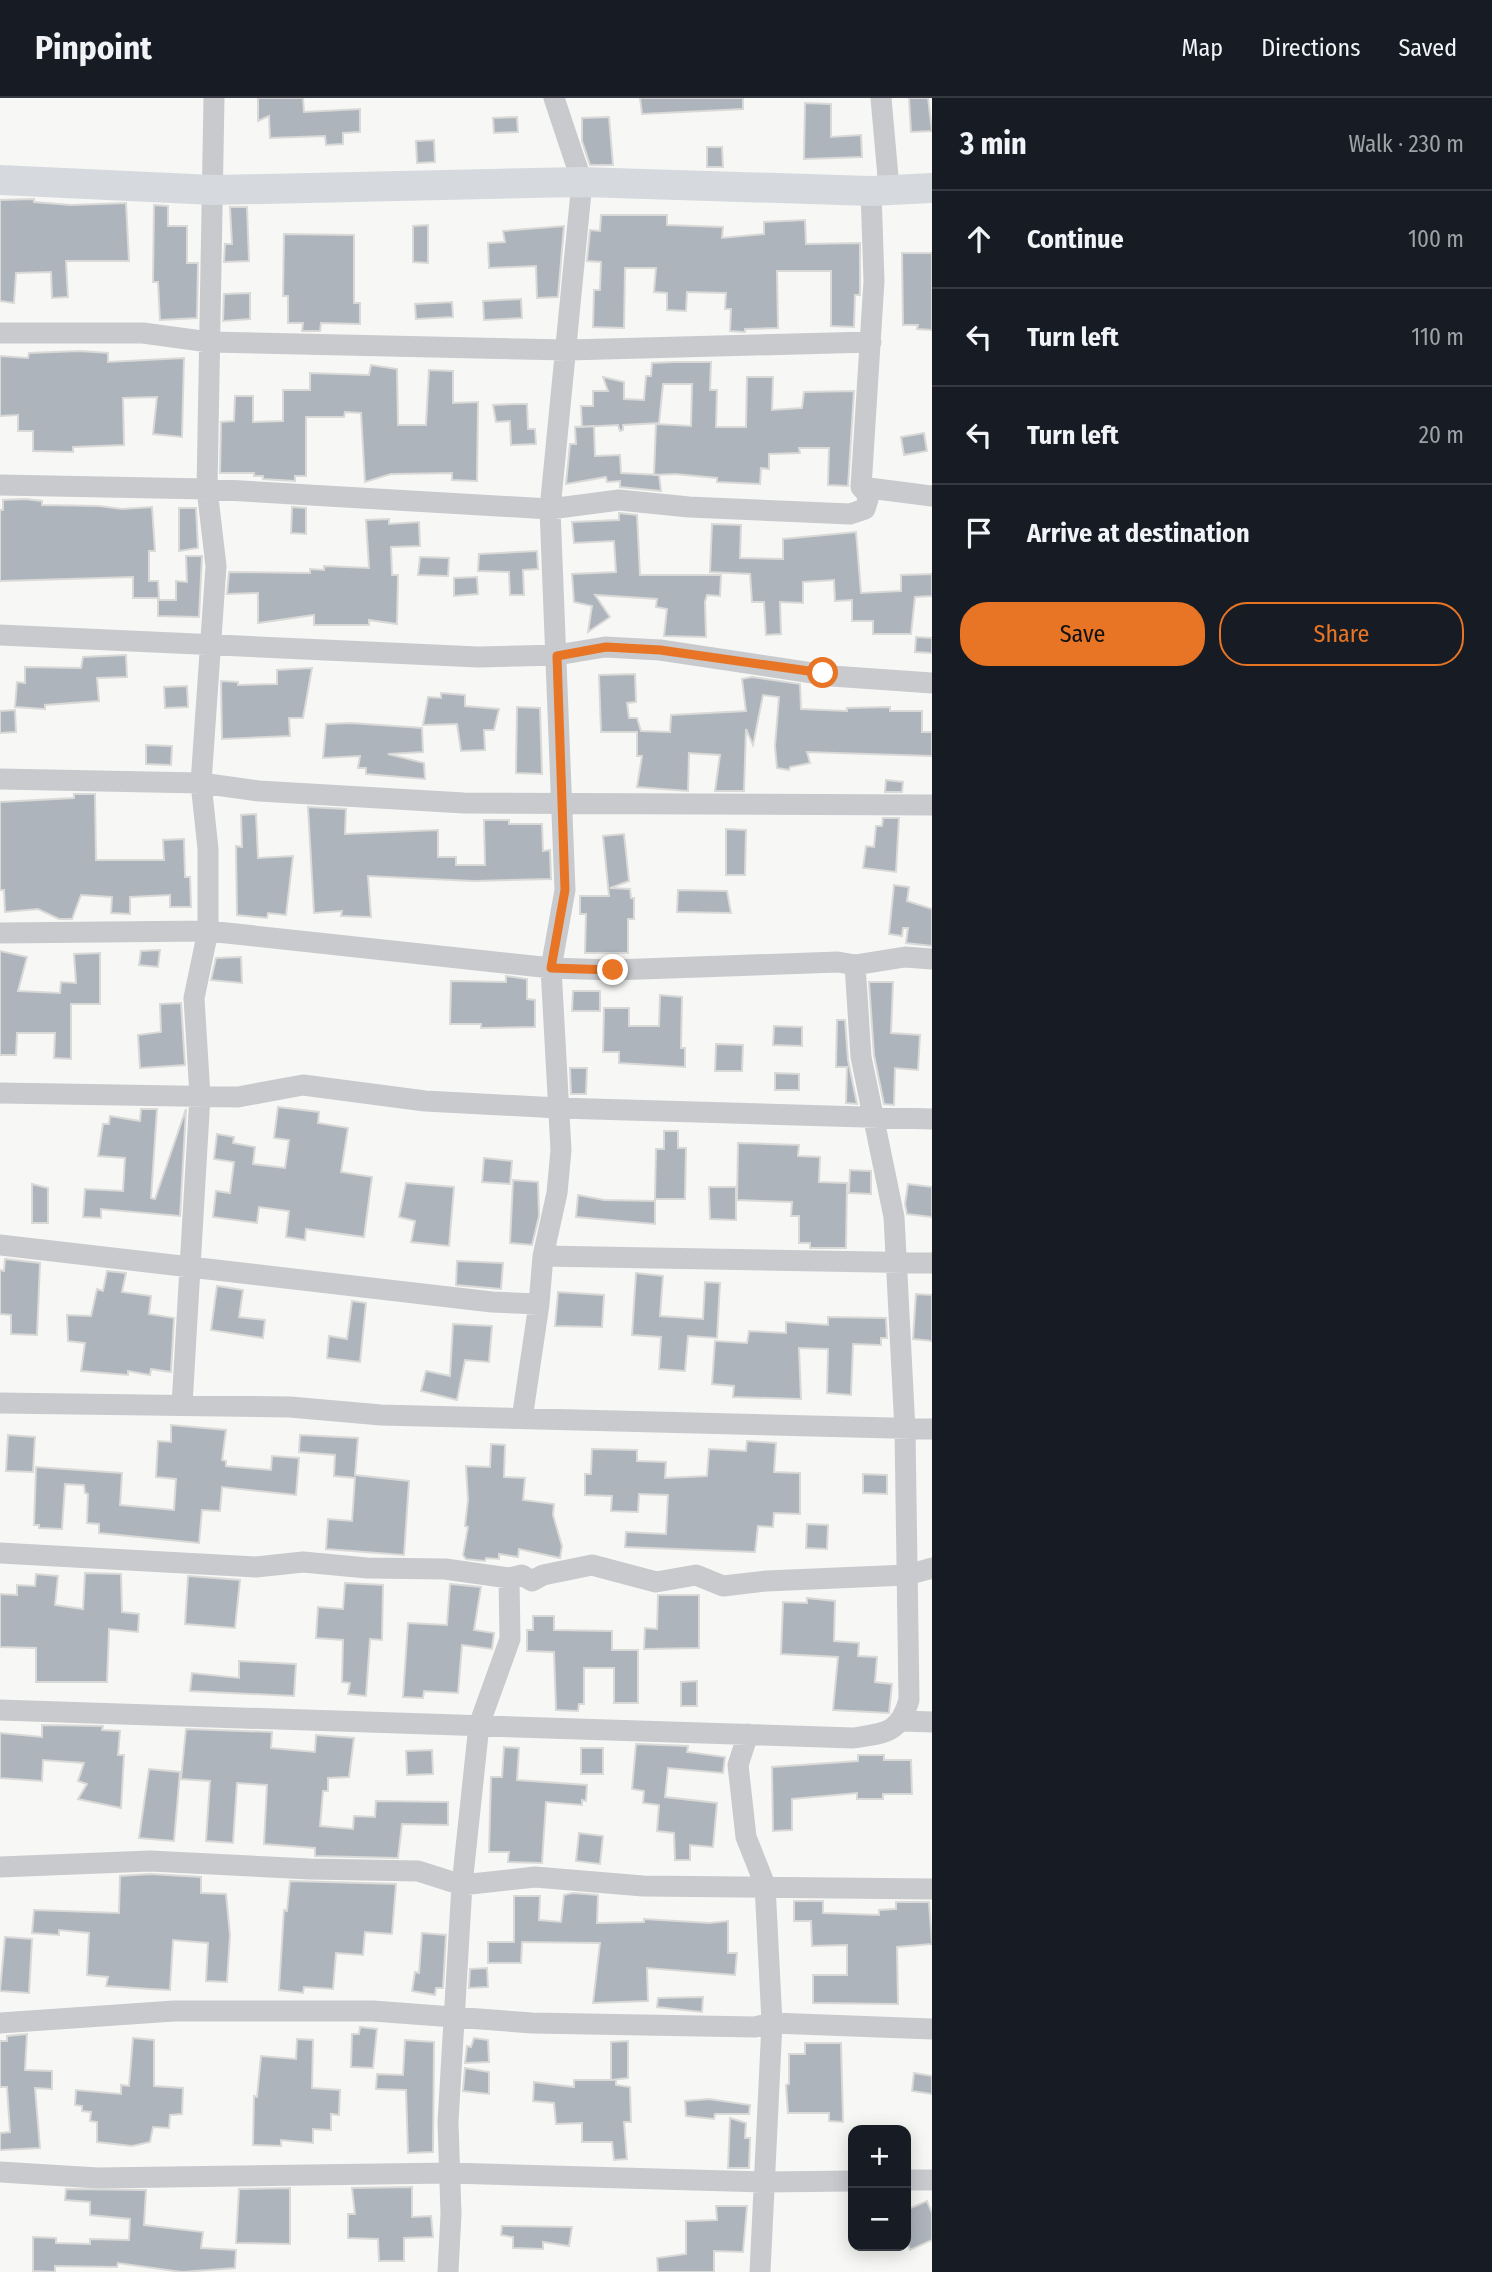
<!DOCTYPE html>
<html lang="en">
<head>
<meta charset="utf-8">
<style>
	:root { --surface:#171b24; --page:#20242c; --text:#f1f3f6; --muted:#9ea1a6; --line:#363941; --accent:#e87525 }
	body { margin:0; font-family:"Fira Sans Condensed",sans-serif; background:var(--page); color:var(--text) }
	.controls { position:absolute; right:21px; bottom:21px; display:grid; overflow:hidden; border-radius:14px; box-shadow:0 4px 18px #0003 }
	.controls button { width:63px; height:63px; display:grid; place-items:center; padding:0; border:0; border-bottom:2px solid var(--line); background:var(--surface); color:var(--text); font:35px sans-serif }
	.stop { position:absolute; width:21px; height:21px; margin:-16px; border:5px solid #e87525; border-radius:50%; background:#fff }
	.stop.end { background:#e87525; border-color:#fff; box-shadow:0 2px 7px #0008 }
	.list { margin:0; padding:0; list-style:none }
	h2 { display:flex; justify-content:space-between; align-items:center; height:91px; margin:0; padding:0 28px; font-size:30px }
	h2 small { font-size:23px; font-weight:400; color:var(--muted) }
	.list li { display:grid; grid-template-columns:46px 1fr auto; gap:21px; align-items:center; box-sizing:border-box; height:98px; padding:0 28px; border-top:2px solid var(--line) }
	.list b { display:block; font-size:26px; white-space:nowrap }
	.list em { font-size:23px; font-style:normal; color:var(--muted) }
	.actions { display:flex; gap:14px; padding:21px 28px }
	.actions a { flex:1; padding:16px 0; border:2px solid var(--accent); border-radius:28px; text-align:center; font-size:24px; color:var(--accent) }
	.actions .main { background:var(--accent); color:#111 }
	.icon { flex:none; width:38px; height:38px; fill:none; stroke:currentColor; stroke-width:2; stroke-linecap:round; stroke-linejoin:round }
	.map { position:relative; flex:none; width:932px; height:2174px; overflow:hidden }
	header { display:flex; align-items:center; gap:42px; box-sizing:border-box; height:98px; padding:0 35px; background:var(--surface); border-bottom:2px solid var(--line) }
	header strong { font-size:33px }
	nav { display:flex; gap:38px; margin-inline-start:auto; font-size:24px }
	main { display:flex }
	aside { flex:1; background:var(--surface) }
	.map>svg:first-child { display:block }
	.building { fill:#aeb4bc; stroke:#d9d9d7; stroke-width:2 }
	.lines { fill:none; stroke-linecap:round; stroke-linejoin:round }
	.street { stroke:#c8cace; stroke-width:21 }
	.secondary { stroke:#d6dadf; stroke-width:30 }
	.route { stroke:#e87525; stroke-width:9 }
</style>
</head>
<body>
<header>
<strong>Pinpoint</strong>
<nav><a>Map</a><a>Directions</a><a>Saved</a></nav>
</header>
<main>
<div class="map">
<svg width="932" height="2174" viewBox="0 0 932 2174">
	<rect width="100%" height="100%" fill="#f7f8f5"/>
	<path class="building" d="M258,0H303L304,14L360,11V34L343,35V46L326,47L325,38L270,40L269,18L258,23Z
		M640,0H743V11L642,16Z
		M909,0H928L932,33L911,34Z
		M805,5L831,6V39L861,37L862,59L804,61Z
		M517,19L518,34L494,35L493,20Z
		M609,19L613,67H590L582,43V20Z
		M434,42L435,64L417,65L416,43Z
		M707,49H722L723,69H707Z
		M34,101V104L71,107L126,105L129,163H66L68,199L52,200L51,174L16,175L14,205L0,203V102Z
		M154,107L168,108V128H187V165H198L197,220L160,222L158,184H153Z
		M230,109H247L249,163L224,164L225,146H232Z
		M601,117H667V127L723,129L722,140L764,136V124L805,122L806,146L860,145V197H855L854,229L831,228V173H777L778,230L745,231V234L730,233L731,211H725L726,195L687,194L686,213L667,212V195L654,194L656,170H625L624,230L593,229L594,192H600L601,164L587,163L590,132L600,133Z
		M428,127V165L413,164V128Z
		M564,128L558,199L537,200L536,168L489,170L488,145L505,144L503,133Z
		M284,136L354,137V205H360V226L321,225L320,233H302L303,225H288V198H283Z
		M902,155H932V232L917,231L918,227H903Z
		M250,195V221L223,223L224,196Z
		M521,201L522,220L484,222L483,203Z
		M452,204L453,219L416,221L415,206Z
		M80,253L108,255V264L184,260L182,339L153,336L157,299L123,300L124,347L73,349V354L33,353V333H18V317L0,318V258L28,260L29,255Z
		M675,264H711L710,292H717L716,329H746L747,279H773L772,312L802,310L804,294L854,293L848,388L828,387L829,350H799L800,355L769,356V371L761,370L760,386L717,384V380L675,376L654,377L656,326L691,328L692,286H663L659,325L623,327V332L620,333L618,327L582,329L581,308H593V293H608L603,279L624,284V301L644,302L646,278H651L652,265Z
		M371,267L397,271L398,327H426L429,272L453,273V305L478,304L477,383L452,382V375L391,376L365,384L361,315L345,314L344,319H306V378H295V383L263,381V378H254V375H220L221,324L234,323L235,298H253V324L283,323V292H310V275L369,277Z
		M515,306H527L528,331H535L536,346L511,347L510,323L496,324L493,307Z
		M594,328L595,358L620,357L621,375L659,377L661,393L620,389V383L607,384L606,379L566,386L570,346H576L575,329Z
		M924,335L927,353L904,357L901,339Z
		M25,401L42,403V407L99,408L122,411L152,409L155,453H149V483H158L159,500H133V479L0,483V412H3V402Z
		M292,409L306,410V436L291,435Z
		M179,410H196L198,450L179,453Z
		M619,415L637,417L640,477H721L720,498L707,497L705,504L706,539L664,538L667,511L656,509L657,501L595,497L610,519L588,534L592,508L574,504L572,476L616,474L614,443L574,445L572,424L619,422Z
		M389,421V426L419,424L420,448L391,449L392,477H398L397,526L369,522V527H314V517L258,525V495L227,496L229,474L310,475V471L324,472V468L369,470L366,422Z
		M712,426L741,427L740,460L783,461V441L856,434L861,495L901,493V477L932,476V498L915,499L911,536H873V523H852V502L835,503L834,482L803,484V505L780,504L781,536L766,537L764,504H752L750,476L710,474Z
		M537,453L538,471L523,472L524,497H510L509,474L478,473L479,456Z
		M186,458H202L199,519L158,518V502H176V483L187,484Z
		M420,459L449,460L448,478L418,477Z
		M477,479L478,496L454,498V480Z
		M916,539L932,540V555L915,554Z
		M126,557L127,579L97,580L99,603L45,607V611L15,609L17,584L25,585V569L81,570L83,559Z
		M312,570L303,620H289L290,638L222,641L221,583L238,584V587L277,586V572Z
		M635,576L636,604L627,605L629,620H637L641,633L670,634L671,617L746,613L742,581L752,579L800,586L801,611L847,613V610L890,609V613H922V634H932V658L807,654L810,665L790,669L789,672L777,670L775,648L779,599L763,597L753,647L746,631L744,693H715L720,657L689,655L688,693L637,689L642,658H637V634H601L599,577Z
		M187,588L188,609L165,610L164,589Z
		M441,595L465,597V608L499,611L494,632H484L485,652L461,653L457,626L423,627L428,599L441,600Z
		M517,609L540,610L542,676L516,675Z
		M15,612L16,634L0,635V613Z
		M351,625L422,630L423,654L388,656L424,665L425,681L366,676V670H358L360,658L323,660L326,626Z
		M146,647L172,648L171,667L146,666Z
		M886,682L903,684L902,694H885Z
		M74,696H95L96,762H164L163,742L184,741L185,779H190L191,809H170V797L130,799V816L111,815L112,799L81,797L72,821H59L38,811L5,814L4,792H0V704L74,700Z
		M308,709L346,711L345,736L438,732V759H456V767H485L484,722H509V726H542L543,753L550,752L551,781L474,783L368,778L371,819L341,818L342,813L314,815Z
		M256,716L258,760L293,758L286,817L268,815L267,820L237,817L236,748L242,749L241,717Z
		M883,720H899L896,774L863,770L866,748L874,749L876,728H882Z
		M726,731L746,732L745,777H726Z
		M624,736L629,783L610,790L630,791L631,800H634V821H628V855H585L586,816H580V798H609L603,738Z
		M894,787L909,789L907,803L932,811V848L906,845L908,830H903L902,838L889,836Z
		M678,792L727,793L731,815L677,814Z
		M160,852L158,869L139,867L141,853Z
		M0,853L27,859L18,893L60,895L61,884L76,885L74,856L100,855V906H71V961L54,960L55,935H17L16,957H0Z
		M241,859L242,885L211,882L216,860Z
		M506,878L527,881V901L535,902V929L481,930V926H450L451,883L506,884Z
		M869,884H893L891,935L920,937L918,972L895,970L894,1007L884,1006L874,957Z
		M573,893H600V913H572Z
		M660,897L682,899L681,950H685V969L619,965V954H603L604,910H629V928H659Z
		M181,905L185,967L140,970L138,937L161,934L160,906Z
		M837,922H845L848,962L857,1006L846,1005L847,969H836Z
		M774,928L802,929V948L773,947Z
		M716,946L743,947L742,973H715Z
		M570,970H587L586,996H571Z
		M775,975L799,976V992H775Z
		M278,1009L319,1014L318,1025L348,1030L341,1074L372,1079L364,1139L306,1131L305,1142L286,1139L289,1113L259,1109L257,1125L213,1119L216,1093L230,1095L234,1064L214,1061L217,1036L234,1039L233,1045L255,1049L253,1066L285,1070L289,1042L274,1040Z
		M141,1011H157L151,1100L155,1101L186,1011L180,1118L101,1111V1120L83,1119L85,1091L123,1093L125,1060L98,1058L103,1026H109L110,1018L140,1023Z
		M664,1033H678V1050H686L685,1101H655L656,1051H664Z
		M738,1045L799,1047L798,1058L820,1059L819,1084L847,1085L846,1150H810V1145H799V1118H791L792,1104L737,1102Z
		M484,1060L512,1063L510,1086L482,1084Z
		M850,1072L871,1073V1096L849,1095Z
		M513,1082L538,1084L539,1118L532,1147L510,1145Z
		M406,1085L454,1089L449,1148L411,1144L415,1123L399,1119Z
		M32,1086L48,1090V1125H32Z
		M908,1086L932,1089V1119L907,1116L905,1106Z
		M709,1089H736V1122L710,1121Z
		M578,1097L604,1102L655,1103V1126L576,1119Z
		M5,1161L40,1165L37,1237L11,1236V1217L0,1216V1172L4,1173Z
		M457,1163L503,1165L501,1191L456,1187Z
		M107,1173L126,1175L122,1194L151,1198L149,1216L174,1220L171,1274L151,1271L150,1277L128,1273V1277L81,1273L85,1245L68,1243L67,1217L91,1218L97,1191L103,1193Z
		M636,1175L663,1178L660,1218L703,1221L705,1184L720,1185L717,1240L688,1238L685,1273L659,1271L661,1239L632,1237Z
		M217,1188L243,1192L239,1219L265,1222L263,1240L211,1232Z
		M558,1194L604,1197L602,1229L555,1228Z
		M916,1196L932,1197V1243L913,1241Z
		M352,1203L366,1205L360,1264L327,1260L329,1238L347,1241Z
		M828,1219L886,1220L887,1240H881V1247L853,1246L851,1297L827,1295L828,1251L799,1250L801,1301L733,1299L734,1288L712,1286L715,1243L747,1245L749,1233L786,1235V1224L828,1227Z
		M453,1226L492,1228L489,1264L465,1262L457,1302L421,1293L426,1273L450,1278Z
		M171,1327L226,1332L222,1362L226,1363V1368L271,1372L272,1358L299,1360L296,1397L222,1389L220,1413L202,1412L199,1445L99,1435V1426L87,1425L88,1396L85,1395L84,1387L65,1386L62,1431L39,1430V1427H34L36,1369L122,1375L120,1407L174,1412L176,1381L156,1379L158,1343L171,1344Z
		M8,1337L35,1339L33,1374L6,1373Z
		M300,1337L358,1340L355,1377L409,1383L404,1457L326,1451L328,1421L352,1423L355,1380L334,1378L335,1357L299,1354Z
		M747,1343L776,1345L774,1374L800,1375V1416L774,1415L773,1429L758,1428L755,1454L625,1449L626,1434L666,1436L668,1397L639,1396L638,1414L611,1413L612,1398L585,1397V1376H591L592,1351L637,1352V1363L666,1364L665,1380L707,1378L709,1351L746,1353Z
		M491,1346L505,1347L504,1379L525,1380L523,1402L554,1406L553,1417L562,1448L560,1460L519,1451L518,1459L499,1456V1461L486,1460L485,1463L466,1461L463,1457L468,1429L465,1428L468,1402L466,1368L490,1369Z
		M863,1376L887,1377V1396L863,1395Z
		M807,1426L828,1427L827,1451L806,1450Z
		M85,1475L121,1476L122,1514L139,1516L138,1534L109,1531L107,1584H36V1550L0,1549V1496L17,1497V1487L35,1488L36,1476L58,1478L55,1507L83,1511Z
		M188,1478L240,1482L235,1530L185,1526Z
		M345,1485L383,1487L382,1542L370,1541L366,1598L348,1596L350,1585L342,1584L343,1542L316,1540L318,1509L343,1511Z
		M450,1486L481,1489L474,1532L494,1535L492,1551L462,1547L458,1595L424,1593L423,1600L403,1599L408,1525L447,1527Z
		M658,1497H699V1550L644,1551L645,1530L657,1531Z
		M807,1500L835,1503L834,1543L859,1545L858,1558L877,1559L875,1584L892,1586L889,1615L833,1612L838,1559L781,1556L783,1504L807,1505Z
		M533,1518H554V1532L612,1533V1552H638V1605H614V1570H584V1606H579L578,1613L556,1612L554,1554L527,1553V1532H533Z
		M239,1563L296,1566L294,1598L190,1593L192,1575L239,1580Z
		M697,1583V1608H681V1584Z
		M42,1627L103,1628L102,1632L120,1633L118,1657H124L121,1710L78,1701L87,1686L78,1683L84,1665L43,1662L42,1683L0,1680V1635L42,1639Z
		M186,1631L272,1634L271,1650L315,1654L316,1637L354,1640L349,1679L328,1680V1693H323L320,1728L353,1731L354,1718L375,1719L376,1703L448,1704V1727L402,1726L398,1760L315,1758V1750L264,1746L267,1687L237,1685L233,1745L206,1743L210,1683L181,1681Z
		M636,1646L688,1648L687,1654L725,1659L723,1675L668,1670L665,1699L717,1705L713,1749L690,1747V1762H675L674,1735L657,1733L659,1707L643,1705L644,1693L632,1691Z
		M504,1649L519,1650L517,1682L587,1687L586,1703L582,1702V1707L546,1704L542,1765L508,1764L509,1754H489L491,1679H502Z
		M581,1650H603V1676H581Z
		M432,1652L433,1676L407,1677L406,1653Z
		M858,1657H884V1662H911L912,1696H883V1701H857V1695L792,1701V1732L773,1733L772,1669L858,1663Z
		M149,1671L180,1674L174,1743L139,1740Z
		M579,1735L603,1738L600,1766L576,1763Z
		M150,1776L201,1779V1795L226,1796L230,1837L227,1884L206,1883L208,1845L173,1842L170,1892L150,1891L106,1888L108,1879L87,1877L89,1835L59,1832V1837L32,1835L34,1812L119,1815L120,1778Z
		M290,1783L396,1786L392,1836L365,1834L363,1857L336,1855L333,1891L304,1889L303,1895L279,1892L284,1812L287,1813Z
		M573,1795L598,1797L597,1825L644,1824V1821L710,1825L728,1823V1855H737L735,1877L647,1870L648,1903L593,1905L600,1845L522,1844L521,1865H488V1844H514V1798H540L539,1822L561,1824L564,1797Z
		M794,1803H823V1815L879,1817V1812L896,1811V1804H929L932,1846L897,1849L898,1906L813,1905V1877H847V1847L812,1848L811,1823H794Z
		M422,1835L446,1837L443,1890H436L435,1897L412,1893L415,1874L419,1875Z
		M5,1839L32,1841L29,1895L0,1893Z
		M487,1870L488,1889L469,1890L470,1871Z
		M703,1899L702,1914L657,1909L658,1900Z
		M360,1929L377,1931L373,1970L351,1969L352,1936H359Z
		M27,1936L25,1972L52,1973V1991L35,1990L40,2050L0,2052V2035L10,2034L7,1989H0V1943H7V1938Z
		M133,1940L154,1942V1988L183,1990L182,2016L170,2017L169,2030L153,2029L150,2044L132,2048L97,2044V2024L90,2023L91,2014L82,2013V2008L75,2007L76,1992L121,1996V1987L129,1988Z
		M474,1940L488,1942L489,1964L465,1965L467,1948L471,1949Z
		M297,1941L313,1942L312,1990L340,1992L339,2017L331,2016V2032L313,2031V2045L281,2042V2048L253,2047L254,1998L257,1999L261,1958L296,1961Z
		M405,1942L434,1944L433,2054L408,2055L406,1992L376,1991L377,1976L403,1977Z
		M628,1943V1980L611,1982V1944Z
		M805,1945H841L843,2024L829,2023V2015H788L786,1987L789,1986V1956H805Z
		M465,1970L489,1974V1996L463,1993Z
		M914,1975L932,1978V1996L912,1993Z
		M574,1982H616V1987L630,1989L631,2024H624L627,2061L614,2062L612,2044H582V2025L556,2026L554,2005L533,2003L534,1984L574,1989Z
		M709,2001L750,2007L749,2016H715L714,2021L686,2018L685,2003Z
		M730,2020L746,2025L745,2040H750L749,2070H728Z
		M412,2089V2119L431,2118L433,2139L404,2140V2163H379L378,2141L348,2140V2116H355L352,2090Z
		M290,2090V2146L236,2145L239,2091Z
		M66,2091L146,2092L144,2127L203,2134L201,2150L236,2152L235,2170L182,2174L118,2165L117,2169L55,2168V2174L33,2173V2139L56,2140V2145L90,2146V2141L129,2142L130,2121L90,2117V2104L65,2102Z
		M927,2103L932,2115V2142L910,2152L906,2141V2112Z
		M716,2108H747L743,2154L714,2153V2174H658L657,2160L686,2156V2123L717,2122Z
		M502,2128L572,2129L569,2148L543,2144V2151L513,2150V2139L501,2137Z"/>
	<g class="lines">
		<path class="street" d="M881,0L889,90
			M0,235H143L209,244L568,252L871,244
			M0,387L207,391L550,411L619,402L689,409L850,416L865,411L869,398L861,389L874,183L871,93
			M861,389L932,398
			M0,537L478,559L557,557L605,549L660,552L832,578L932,585
			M0,681L201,685L259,693L464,705L932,707
			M0,835L208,833L551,870L613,872L838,864L855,867L861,959L894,1119L905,1332L909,1602C899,1636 885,1635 853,1640L0,1612
			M855,867L905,859L932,861
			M0,995L238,999L303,987L425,1003L559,1010L932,1021
			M0,1147L492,1204L539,1206
			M543,1158L932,1165
			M0,1305L290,1309L381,1317L932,1331
			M182,1307L200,998L194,900L208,833V751L201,685L216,468L207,391L214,0
			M522,1321L539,1206L543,1158L557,1095L561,1052L551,870L565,792L550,411L582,84L554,0
			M0,1455L256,1469L303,1464L367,1470L445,1471L509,1480L522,1477L532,1483L543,1477L592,1467L656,1484L696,1477L723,1488L766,1483L907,1477L932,1470
			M903,1623L932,1624
			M0,1769L150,1763L310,1771L418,1773L462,1787L535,1779L643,1788L932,1791
			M0,1925L174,1913H373L532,1925L755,1929L772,1925L765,1787L746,1739L738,1667L748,1636
			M0,2074L98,2080L450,2075L765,2084L853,2083
			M906,2082H932
			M448,2174L451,2116L448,2024L462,1787L479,1627L510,1541L509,1480
			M760,2174L772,1925L932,1931"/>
		<path class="secondary" d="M0,82L214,92L582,84L871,93L932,90"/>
	</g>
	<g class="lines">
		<path class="route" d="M613,872L551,870L565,792L557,558L606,549L660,552L823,575"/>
	</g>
</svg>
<div class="controls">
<button>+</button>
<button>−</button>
</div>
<div class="stop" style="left:823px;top:575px"></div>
<div class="stop end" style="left:613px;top:872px"></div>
</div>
<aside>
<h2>3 min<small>Walk · 230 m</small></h2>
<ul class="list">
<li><svg class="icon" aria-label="ahead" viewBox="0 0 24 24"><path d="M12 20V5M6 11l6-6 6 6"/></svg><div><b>Continue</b></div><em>100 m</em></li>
<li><svg class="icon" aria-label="left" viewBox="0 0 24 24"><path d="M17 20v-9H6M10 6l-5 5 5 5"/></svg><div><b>Turn left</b></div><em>110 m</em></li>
<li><svg class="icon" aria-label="left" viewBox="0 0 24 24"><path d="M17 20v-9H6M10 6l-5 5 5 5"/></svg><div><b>Turn left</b></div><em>20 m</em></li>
<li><svg class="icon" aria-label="arrive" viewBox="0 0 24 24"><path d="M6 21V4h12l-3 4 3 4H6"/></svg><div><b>Arrive at destination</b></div></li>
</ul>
<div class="actions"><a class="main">Save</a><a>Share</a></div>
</aside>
</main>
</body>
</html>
